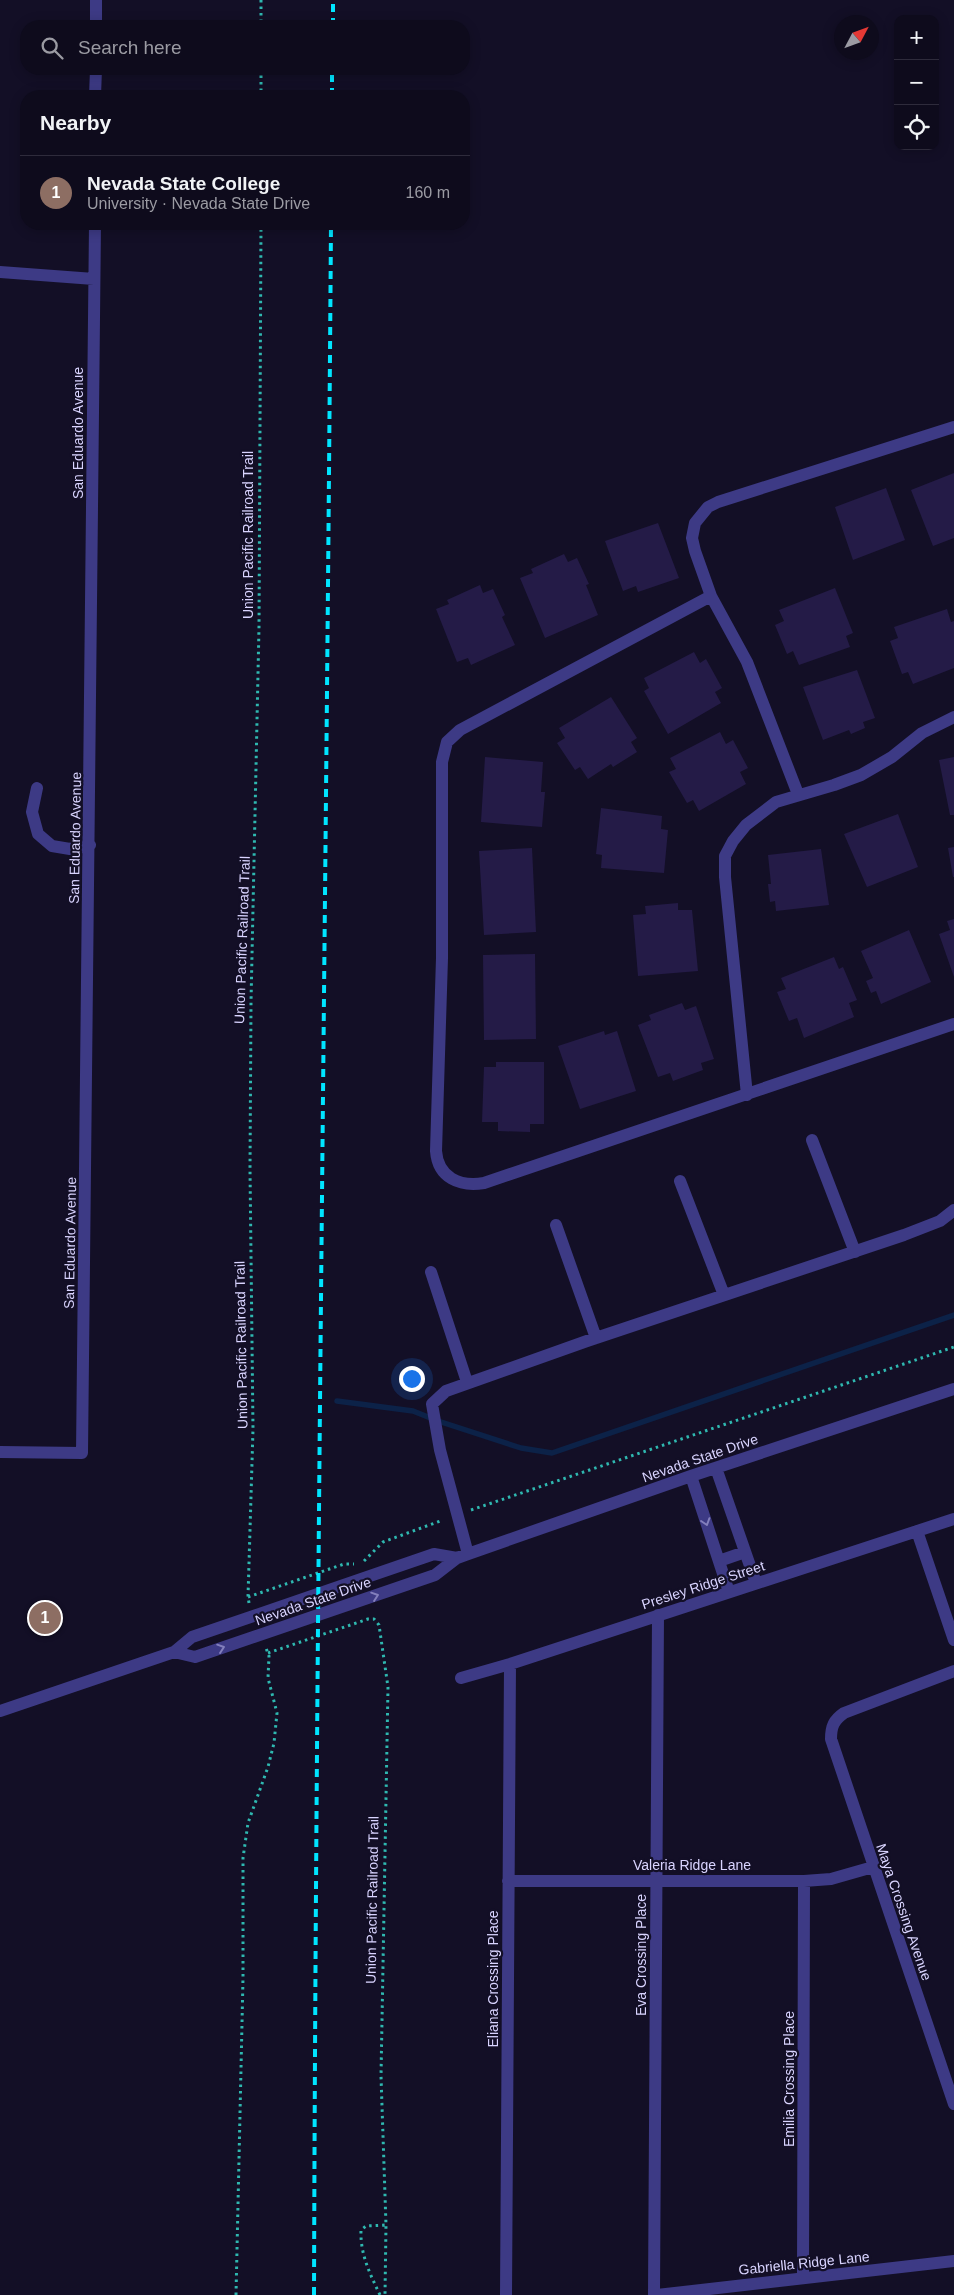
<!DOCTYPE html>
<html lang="en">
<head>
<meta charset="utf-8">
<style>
	:root { --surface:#0e0b1c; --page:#171425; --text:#f1f3f6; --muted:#9b9ba3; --line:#2e2b3b; --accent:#7c3aed }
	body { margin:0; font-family:Arial,sans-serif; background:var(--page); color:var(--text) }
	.controls { position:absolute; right:15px; top:15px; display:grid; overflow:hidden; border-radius:10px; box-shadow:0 2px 12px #0003 }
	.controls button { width:45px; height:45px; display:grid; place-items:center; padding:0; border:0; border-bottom:1px solid var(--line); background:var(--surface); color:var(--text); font:25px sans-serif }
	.compass { position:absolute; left:834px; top:15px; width:45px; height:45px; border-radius:50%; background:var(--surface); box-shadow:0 2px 12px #0003; rotate:49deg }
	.you { position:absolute; left:411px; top:1378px; width:18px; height:18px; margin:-12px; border:4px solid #fff; border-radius:50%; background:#1a73e8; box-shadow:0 0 0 8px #1a73e833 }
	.badge { display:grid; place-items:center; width:32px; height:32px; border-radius:50%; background:var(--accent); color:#fff; font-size:16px; font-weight:700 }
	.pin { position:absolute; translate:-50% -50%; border:2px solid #fff; box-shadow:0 1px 5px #0006 }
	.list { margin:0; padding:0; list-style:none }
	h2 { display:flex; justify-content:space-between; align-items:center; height:65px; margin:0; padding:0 20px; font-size:21px }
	h2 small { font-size:16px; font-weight:400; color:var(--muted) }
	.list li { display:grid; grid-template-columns:32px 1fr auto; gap:15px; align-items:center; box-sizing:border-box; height:75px; padding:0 20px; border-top:1px solid var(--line) }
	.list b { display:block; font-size:19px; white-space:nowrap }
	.list p { margin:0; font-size:16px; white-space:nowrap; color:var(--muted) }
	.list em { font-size:16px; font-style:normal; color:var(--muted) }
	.icon { flex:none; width:28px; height:28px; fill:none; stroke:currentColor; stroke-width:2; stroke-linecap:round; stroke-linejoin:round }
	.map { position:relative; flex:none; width:954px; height:2295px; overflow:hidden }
	.search { position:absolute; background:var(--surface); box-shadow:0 2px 12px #0003; left:20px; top:20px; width:450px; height:55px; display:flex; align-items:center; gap:12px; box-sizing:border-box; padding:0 18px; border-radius:20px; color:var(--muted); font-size:19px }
	.panel { position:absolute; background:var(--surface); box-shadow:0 2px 12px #0003; left:20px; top:90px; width:450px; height:140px; border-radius:20px }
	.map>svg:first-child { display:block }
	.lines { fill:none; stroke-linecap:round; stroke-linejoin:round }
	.stream { stroke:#0c2248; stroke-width:5.5 }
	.building { fill:#241b47 }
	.path { stroke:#2fb8b0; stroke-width:3; stroke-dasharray:2.5 4; stroke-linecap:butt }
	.minor { stroke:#3d3a85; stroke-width:12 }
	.rail { stroke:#00e5ff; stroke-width:4; stroke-dasharray:8 6; stroke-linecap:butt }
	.oneway { stroke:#837fbc }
	.labels { text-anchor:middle; stroke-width:4.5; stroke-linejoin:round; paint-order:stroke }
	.street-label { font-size:14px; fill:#d9d4ff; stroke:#130f26 }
</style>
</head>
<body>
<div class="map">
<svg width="954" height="2295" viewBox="0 0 954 2295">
	<rect width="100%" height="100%" fill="#130f26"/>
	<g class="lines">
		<path class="stream" d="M337,1401L413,1411L438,1421L521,1448L552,1453L954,1315"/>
	</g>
	<path class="building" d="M954,473V538L933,546L911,490Z
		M886,488L905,540L853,560L835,507Z
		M658,523L679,578L638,592L636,586L623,591L605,541Z
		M564,554L568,562L577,558L589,584L586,585L598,615L545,638L520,578L533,573L531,569Z
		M480,585L483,593L493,589L505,615L502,617L515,645L471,665L468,658L457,662L436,609L449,604L447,600Z
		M835,588L853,633L846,636L850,647L799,665L793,651L787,654L775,625L784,621L779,610Z
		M947,609L951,622L954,621V668L913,684L908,672L902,674L890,641L898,638L894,627Z
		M694,652L700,663L706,659L722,688L715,692L721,703L668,734L644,691L649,688L644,678Z
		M857,670L875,718L863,722L865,728L851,734L849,730L823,740L803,687Z
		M611,697L637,738L631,742L637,752L613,767L611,764L588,779L580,767L575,770L557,743L565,738L559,728Z
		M720,732L726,744L733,740L748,768L740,772L746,784L699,811L693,800L687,803L669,772L676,769L670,758Z
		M485,757L543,762L541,792H545L542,827L481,822Z
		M954,757V815H950L939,760Z
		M601,808L662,816L661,829L668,830L664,873L601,868L602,855L596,854Z
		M898,814L918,867L867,887L844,834Z
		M954,847V877H953L948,848Z
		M532,848L536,932L484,935L479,851Z
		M821,849L829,905L776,911L775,901L770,902L768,884H771L768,855Z
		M678,903V910H692L698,971L638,976L633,915L646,914L645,906Z
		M954,919V977L939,934L950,930L947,921Z
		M909,930L931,982L881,1004L876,991L871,993L866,981L873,978L861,951Z
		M535,954L536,1039L484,1040L483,955Z
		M834,957L839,969L843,967L857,1000L849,1003L854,1017L804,1038L797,1018L789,1021L777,992L786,989L781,978Z
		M682,1003L685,1010L696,1006L714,1059L701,1063L703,1070L673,1081L670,1073L658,1077L638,1025L651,1020L649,1015Z
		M604,1031L605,1035L617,1031L636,1091L580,1109L558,1046Z
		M496,1062H544V1124H530V1132L498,1131V1122H482L484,1067H496Z"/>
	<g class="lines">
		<path class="path" d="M261,0V26
			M261,69V96
			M471,1510L954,1347
			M364,1561L383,1542L443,1520
			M248,1597L344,1564H354
			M249,1603L248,1597L253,1429L250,1169L251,1002L259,627L261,224
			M268,1653L368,1619H374L379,1625L388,1687L381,2076L386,2225L385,2295
			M236,2295L243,1978V1858L248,1823L268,1767L274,1743L277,1713L268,1678L269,1656L266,1648
			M380,2295C370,2274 360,2254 361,2230L366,2226L386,2225"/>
		<path class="minor" d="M96,26V0
			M95,96L96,69
			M0,272L94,279
			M711,596L460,730L447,742L442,762V958L436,1151C438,1178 460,1187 484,1183L954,1024
			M37,788L32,812L38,834L52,846L70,849L90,845
			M798,794L747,662L711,596L695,551L692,538L695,523L708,507L718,502L954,427
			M747,1095L725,877V856L733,841L746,825L776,802L834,785L861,775L892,757L922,733L954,717
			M812,1140L855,1252
			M680,1181L724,1295
			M556,1225L596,1338
			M431,1272L467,1382
			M0,1452L82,1453L95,224
			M716,1468L756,1583
			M691,1476L729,1592
			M917,1531L954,1640
			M468,1554L440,1450L432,1404L446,1391L587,1341L904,1235L940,1221L954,1210
			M719,1561L745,1552
			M174,1652L195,1657L435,1575L457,1558L468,1554L691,1476L954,1389
			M954,1671L844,1713C834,1720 831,1726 831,1739L954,2104
			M461,1678L510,1664L954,1519
			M0,1711L174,1652L192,1637L434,1554L457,1558
			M508,1881H804L831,1879L873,1867
			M803,2278L804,1881
			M506,2295L510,1664
			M654,2295L658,1615
			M657,2295L954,2261"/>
		<path class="rail" d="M333,26V0
			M332,96V69
			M314,2295C316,1605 326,914 331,224"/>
	</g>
	<defs><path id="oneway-chevron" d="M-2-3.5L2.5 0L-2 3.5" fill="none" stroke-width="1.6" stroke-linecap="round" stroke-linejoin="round" transform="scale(1.25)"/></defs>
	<g class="oneway">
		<use href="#oneway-chevron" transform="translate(706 1522) rotate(72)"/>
		<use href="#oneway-chevron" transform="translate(375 1596) rotate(-19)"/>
		<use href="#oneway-chevron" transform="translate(221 1648) rotate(-19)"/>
	</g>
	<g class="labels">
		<g class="street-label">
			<text transform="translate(78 433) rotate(-90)" y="5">San Eduardo Avenue</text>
			<text transform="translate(248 535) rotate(-90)" y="5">Union Pacific Railroad Trail</text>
			<text transform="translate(75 838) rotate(-89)" y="5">San Eduardo Avenue</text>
			<text transform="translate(242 940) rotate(-88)" y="5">Union Pacific Railroad Trail</text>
			<text transform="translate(70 1243) rotate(-89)" y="5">San Eduardo Avenue</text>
			<text transform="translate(241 1345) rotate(-91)" y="5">Union Pacific Railroad Trail</text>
			<text transform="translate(700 1458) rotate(-19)" y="5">Nevada State Drive</text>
			<text transform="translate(703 1585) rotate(-18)" y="5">Presley Ridge Street</text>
			<text transform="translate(313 1601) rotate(-19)" y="5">Nevada State Drive</text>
			<text x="692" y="1870">Valeria Ridge Lane</text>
			<text transform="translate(372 1900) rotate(-89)" y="5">Union Pacific Railroad Trail</text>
			<text transform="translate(904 1912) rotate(71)" y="5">Maya Crossing Avenue</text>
			<text transform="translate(641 1955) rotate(-90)" y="5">Eva Crossing Place</text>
			<text transform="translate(493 1979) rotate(-90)" y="5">Eliana Crossing Place</text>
			<text transform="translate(789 2079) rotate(-90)" y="5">Emilia Crossing Place</text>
			<text transform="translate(804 2263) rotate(-6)" y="5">Gabriella Ridge Lane</text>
		</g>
	</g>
</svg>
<div class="controls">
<button>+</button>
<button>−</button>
<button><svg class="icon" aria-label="locate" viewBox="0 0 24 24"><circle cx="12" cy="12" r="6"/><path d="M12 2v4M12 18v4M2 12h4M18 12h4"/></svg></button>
</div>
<svg class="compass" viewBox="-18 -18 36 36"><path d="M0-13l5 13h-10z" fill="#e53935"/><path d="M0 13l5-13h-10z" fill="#9b9ba3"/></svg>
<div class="you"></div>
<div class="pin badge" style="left:45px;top:1618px;background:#8d6e63">1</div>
<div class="search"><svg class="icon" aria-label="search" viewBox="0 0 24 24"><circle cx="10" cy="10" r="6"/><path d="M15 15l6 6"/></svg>Search here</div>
<section class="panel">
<h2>Nearby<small></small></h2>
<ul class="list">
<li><span class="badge" style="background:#8d6e63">1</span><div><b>Nevada State College</b><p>University · Nevada State Drive</p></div><em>160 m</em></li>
</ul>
</section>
</div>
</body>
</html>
